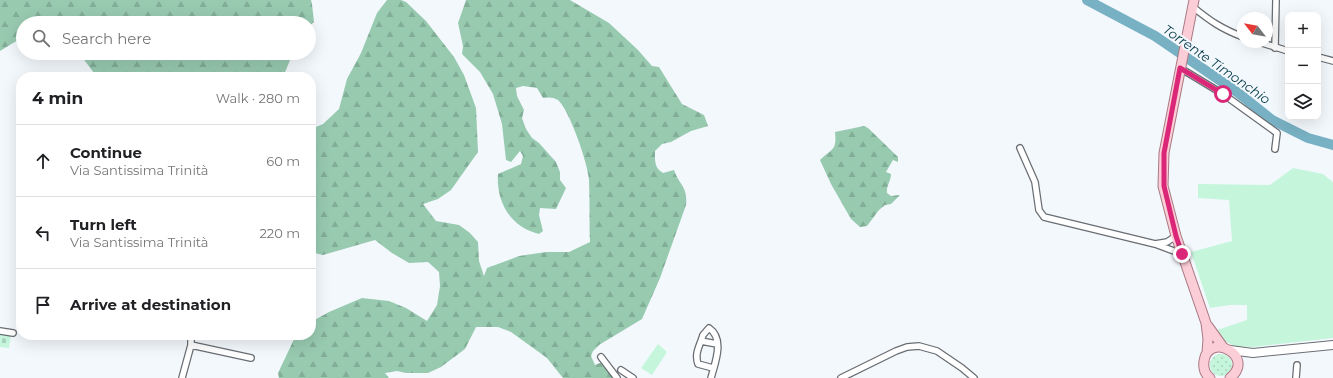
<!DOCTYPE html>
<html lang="en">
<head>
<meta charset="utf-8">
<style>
	:root { --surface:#fff; --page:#f6f6f6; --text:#202124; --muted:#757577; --line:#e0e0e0 }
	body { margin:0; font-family:Montserrat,sans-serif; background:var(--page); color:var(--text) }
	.controls { position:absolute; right:12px; top:12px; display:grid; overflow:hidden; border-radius:8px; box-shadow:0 4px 16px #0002 }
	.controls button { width:36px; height:36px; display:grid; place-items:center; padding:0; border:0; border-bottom:1px solid var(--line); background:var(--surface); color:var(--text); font:20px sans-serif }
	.compass { position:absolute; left:1237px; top:12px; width:36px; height:36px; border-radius:50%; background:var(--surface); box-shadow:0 4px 16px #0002; rotate:301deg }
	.stop { position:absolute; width:12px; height:12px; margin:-9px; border:3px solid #db2777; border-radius:50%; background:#fff }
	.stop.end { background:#db2777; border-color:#fff; box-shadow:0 1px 4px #0008 }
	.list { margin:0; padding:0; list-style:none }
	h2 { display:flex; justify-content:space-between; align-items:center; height:52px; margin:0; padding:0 16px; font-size:17px }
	h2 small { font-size:13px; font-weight:400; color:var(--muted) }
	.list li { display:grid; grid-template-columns:26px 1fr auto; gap:12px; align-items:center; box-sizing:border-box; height:72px; padding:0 16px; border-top:1px solid var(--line) }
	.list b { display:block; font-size:15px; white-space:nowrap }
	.list p { margin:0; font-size:13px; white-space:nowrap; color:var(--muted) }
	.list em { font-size:13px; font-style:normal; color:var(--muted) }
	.icon { flex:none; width:22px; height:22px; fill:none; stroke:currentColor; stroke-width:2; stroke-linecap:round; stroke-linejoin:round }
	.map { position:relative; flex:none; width:1333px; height:378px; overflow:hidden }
	.search { position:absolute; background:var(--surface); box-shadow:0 4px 16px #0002; left:16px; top:16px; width:300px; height:44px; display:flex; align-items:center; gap:10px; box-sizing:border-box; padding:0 14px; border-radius:22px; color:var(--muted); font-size:15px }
	.panel { position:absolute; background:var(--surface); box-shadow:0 4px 16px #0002; left:16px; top:72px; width:300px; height:268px; border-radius:16px }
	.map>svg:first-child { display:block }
	.green { fill:#c5f6db }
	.forest { fill:url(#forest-firs) }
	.cemetery { fill:url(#cemetery-stones) }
	.garden { fill:url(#garden-dots) }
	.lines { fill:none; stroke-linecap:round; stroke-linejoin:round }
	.river { stroke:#78b1c3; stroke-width:10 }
	.minor-casing { stroke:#6a6e73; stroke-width:8 }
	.secondary-casing { stroke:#6a6e73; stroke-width:10 }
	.primary-casing { stroke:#aa7984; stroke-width:11 }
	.minor { stroke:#fff; stroke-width:5.5 }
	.secondary { stroke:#fff; stroke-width:8 }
	.primary { stroke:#fbcdd7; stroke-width:9 }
	.route { stroke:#db2777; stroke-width:5 }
	.labels { text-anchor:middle; stroke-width:4; stroke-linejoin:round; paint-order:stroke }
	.water-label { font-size:13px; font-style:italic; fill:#053b49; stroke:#f3f8fd }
</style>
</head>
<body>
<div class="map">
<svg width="1333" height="378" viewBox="0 0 1333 378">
	<defs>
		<pattern id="forest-firs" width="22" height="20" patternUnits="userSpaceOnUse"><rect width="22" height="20" fill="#98cab0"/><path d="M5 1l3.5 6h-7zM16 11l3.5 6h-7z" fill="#82ad97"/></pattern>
		<pattern id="cemetery-stones" width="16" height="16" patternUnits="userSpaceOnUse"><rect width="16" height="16" fill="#c5f6db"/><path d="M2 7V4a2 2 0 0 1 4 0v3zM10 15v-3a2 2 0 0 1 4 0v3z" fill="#a9d2bc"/></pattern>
		<pattern id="garden-dots" width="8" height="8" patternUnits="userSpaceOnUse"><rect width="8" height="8" fill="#c5f6db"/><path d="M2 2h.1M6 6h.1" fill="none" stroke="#a9d2bc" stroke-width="1.8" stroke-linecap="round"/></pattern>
	</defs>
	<rect width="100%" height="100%" fill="#f3f8fd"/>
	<path class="green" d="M1293,168L1323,174L1333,182V338L1253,347L1234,346L1223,340L1217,330L1247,320V305H1230L1210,308L1191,252L1232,241L1229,200L1198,198V184L1270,185Z
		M658,344L667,352L652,375L641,368Z"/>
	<path class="forest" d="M0,0H311L312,4L314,22L309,26V23H23V37L0,51Z
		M387,0H401L406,2L426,21L454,57L464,75L476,108L478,152L451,190L438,199L423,204L436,221L459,225L470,233L478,242L479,261L484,276L487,268L519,256L546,252H569L590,242C589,222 590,201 589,180C588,164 570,111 558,100C553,97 548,97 543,98L537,88L523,86L516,88L517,96L524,110L522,118L526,129L532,138L539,143L556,162L560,172V180L566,188L556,209L540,208L539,215L543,231L539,234C511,228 496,202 498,174L521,164L523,156L520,151L511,162L506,160L502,124L493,94L480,72L462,54L463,46L458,23L466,0H570L609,23L638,50L652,66L659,67L682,104L704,115L708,126L691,131L671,142L662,144L655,151C655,160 654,168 663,173L674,170C679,185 688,186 686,205L660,278L642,319L599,345L593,351L591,356L595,365L600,363L604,364L615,378H563L547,358L511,332L498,327H476L465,349L441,367L428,373H406L397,371L385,373L389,378H279L278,373L296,335H311V322L329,312L362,298L389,301L406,308L427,321L437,305L440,286L439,272L428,262L409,263L392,253L375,240L323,255L311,252V129L323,124L339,109L347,79L361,53L377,13Z
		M79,53H293L283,77H97Z
		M864,126L868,128L898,157V162L893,160L886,172L891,174C891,181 886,186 887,193L891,196L900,195L891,204L885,205L879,210L867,226L860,227L851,219L831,184L820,160C832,148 837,151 835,132Z"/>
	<path class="cemetery" d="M0,332L11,334L9,348L0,347Z"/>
	<path class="garden" d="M1210 365a11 11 0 1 1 22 0a11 11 0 1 1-22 0Z"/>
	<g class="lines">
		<path class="river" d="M1087,0L1155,36L1237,92L1272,120L1308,138L1333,145"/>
		<g class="minor-casing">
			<path id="minor" d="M1193,7C1210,21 1222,29 1243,37
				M1259,42L1288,51
				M1275,48L1276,0
				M1318,57L1333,61
				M1180,68L1223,94L1277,133L1275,149
				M1020,148L1035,182L1039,210L1044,217L1155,244L1167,242L1176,236
				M1155,244L1182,254
				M0,331L13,333
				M701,341L703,335L709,328C725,339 715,363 711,378
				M191,345L251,358
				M601,357L617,378
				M713,368L698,364C695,355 698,349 701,341L717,344
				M621,370L633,378
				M182,378L191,345V335
				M841,378L896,351L907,347L919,346L937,351L962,368L974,378
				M1296,378L1297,365"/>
		</g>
		<g class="secondary-casing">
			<path id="secondary" d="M1230,350L1253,353L1333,345"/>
		</g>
		<g class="primary-casing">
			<path id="primary" d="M1194,0L1164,153L1163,186L1176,236L1206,323L1208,339L1207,353
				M1208,326L1223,347
				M1210,378C1205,374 1203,368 1204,361C1208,331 1257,356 1230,378"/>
		</g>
		<use href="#minor" class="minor"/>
		<use href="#secondary" class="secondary"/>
		<use href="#primary" class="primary"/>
	</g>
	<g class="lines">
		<path class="route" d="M1182,254L1176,236L1164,186V153L1180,68L1223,94"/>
	</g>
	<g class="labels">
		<g class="water-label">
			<text transform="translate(1217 64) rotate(35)" y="5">Torrente Timonchio</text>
		</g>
	</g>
</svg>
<div class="controls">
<button>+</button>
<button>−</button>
<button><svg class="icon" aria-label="layers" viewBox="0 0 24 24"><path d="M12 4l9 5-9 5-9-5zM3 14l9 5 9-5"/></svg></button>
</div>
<svg class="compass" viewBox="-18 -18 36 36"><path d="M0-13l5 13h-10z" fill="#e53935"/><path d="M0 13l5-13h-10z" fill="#757577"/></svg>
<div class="stop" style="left:1223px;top:94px"></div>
<div class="stop end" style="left:1182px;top:254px"></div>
<div class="search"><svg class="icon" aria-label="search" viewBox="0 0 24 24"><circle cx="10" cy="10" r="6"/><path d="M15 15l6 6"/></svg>Search here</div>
<section class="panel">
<h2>4 min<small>Walk · 280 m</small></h2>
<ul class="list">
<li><svg class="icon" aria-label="ahead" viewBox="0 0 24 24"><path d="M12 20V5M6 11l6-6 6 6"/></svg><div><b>Continue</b><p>Via Santissima Trinità</p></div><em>60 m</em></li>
<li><svg class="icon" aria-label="left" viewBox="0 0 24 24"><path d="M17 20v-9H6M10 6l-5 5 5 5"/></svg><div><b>Turn left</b><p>Via Santissima Trinità</p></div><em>220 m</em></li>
<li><svg class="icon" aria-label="arrive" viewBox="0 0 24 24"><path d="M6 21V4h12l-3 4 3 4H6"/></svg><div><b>Arrive at destination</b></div></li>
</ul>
</section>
</div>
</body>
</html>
